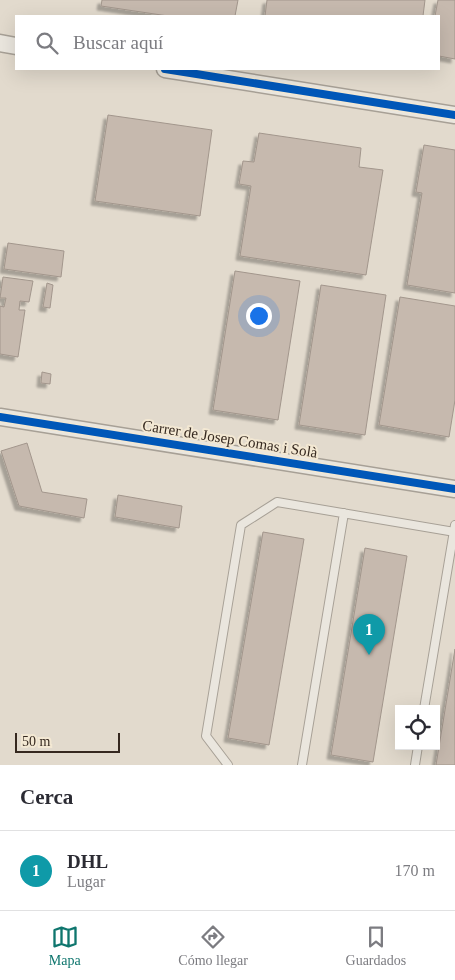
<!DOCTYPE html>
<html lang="es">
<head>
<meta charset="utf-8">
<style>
	:root { --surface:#fff; --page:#f7f7f7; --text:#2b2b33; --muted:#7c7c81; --line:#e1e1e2; --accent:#0f766e }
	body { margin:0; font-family:"Times New Roman",serif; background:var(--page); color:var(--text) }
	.controls { position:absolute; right:15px; bottom:15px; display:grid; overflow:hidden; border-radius:0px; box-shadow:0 5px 20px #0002 }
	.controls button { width:45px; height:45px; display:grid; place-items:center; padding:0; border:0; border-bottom:1px solid var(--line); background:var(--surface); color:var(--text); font:25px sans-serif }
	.scale { position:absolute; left:15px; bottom:12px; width:105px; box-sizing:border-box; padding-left:5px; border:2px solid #35281f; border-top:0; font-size:14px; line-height:18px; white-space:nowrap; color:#35281f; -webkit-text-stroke:4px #f3e8d3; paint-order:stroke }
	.you { position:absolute; left:258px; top:315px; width:18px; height:18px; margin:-12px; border:4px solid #fff; border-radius:50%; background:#1a73e8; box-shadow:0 0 0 8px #1a73e833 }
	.badge { display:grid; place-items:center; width:32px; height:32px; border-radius:50%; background:var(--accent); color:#fff; font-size:16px; font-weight:700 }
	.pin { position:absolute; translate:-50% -41px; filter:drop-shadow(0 1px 2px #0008) }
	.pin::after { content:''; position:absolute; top:26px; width:18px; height:15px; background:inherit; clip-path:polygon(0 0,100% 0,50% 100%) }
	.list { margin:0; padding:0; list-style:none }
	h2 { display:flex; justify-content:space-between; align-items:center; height:65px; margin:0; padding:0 20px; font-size:21px }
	h2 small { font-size:16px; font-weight:400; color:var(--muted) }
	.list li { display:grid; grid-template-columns:32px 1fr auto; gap:15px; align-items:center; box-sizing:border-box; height:80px; padding:0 20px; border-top:1px solid var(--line) }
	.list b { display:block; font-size:19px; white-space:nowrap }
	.list p { margin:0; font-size:16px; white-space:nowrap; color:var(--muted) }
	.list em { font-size:16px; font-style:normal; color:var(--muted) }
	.icon { flex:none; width:28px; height:28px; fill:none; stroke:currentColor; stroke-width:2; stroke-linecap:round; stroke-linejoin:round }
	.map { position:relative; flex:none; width:455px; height:765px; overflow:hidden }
	.search { position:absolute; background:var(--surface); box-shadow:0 5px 20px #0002; left:15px; right:15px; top:15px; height:55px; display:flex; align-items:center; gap:12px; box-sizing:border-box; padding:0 18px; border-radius:0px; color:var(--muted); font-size:19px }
	.sheet { height:145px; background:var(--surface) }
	nav { display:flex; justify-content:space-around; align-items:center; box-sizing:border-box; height:70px; border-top:1px solid var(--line); background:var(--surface); font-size:14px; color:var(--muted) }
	nav a { display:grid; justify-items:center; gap:2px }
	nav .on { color:var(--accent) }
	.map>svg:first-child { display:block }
	.building { fill:#c6b9ae; stroke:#a2968c; filter:url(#shadow) }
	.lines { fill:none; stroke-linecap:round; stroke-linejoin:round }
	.service-casing { stroke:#a7a096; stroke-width:10 }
	.minor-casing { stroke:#a7a096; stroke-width:19 }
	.service { stroke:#eae6de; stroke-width:8 }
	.minor { stroke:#eae6de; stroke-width:16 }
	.cycleway-casing { stroke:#f3e8d3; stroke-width:11 }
	.cycleway { stroke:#0057b8; stroke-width:8 }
	.labels { text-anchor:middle; stroke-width:4; stroke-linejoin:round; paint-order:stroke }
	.street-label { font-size:15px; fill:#35281f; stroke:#f3e8d3 }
</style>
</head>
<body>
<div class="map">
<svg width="455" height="765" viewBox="0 0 455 765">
	<defs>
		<filter id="shadow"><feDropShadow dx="-4" dy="4" stdDeviation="1" flood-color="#0004"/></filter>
	</defs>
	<rect width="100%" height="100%" fill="#e2dacd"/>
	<path class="building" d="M102,0H238L235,16H168L101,6Z
		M267,0H425L423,16H265Z
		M438,0H455V59L439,56V16H435Z
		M108,115L212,130L200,216L95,201Z
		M259,133L361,148L359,167L383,170L366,275L240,256L251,186L239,184L243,161L254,162Z
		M424,145L455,150V293L407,285L422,193L416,192Z
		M8,243L64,251L61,277L4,269Z
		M235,271L300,281L278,420L213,410Z
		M3,277L33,281L29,302L20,301L19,310H25L18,357L0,354V306L4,307L6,298H0Z
		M47,283L53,285L50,308L43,307Z
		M321,285L386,295L365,435L299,425Z
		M400,297L455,306V400L449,437L379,425Z
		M42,372L51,374L50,384L41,383Z
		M27,443L42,492L87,499L84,518L19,506L1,451Z
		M118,495L182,506L179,528L115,517Z
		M263,532L304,539L269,745L228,738Z
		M365,548L407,556L373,762L331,755Z
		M455,649V765H436Z"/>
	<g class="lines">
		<g class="service-casing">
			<path id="service" d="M424,709L455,525
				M228,765L206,736L241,525L277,502L455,532
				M302,765L344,513
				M415,765L418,746"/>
		</g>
		<g class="minor-casing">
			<path id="minor" d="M0,43L16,46
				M165,69L455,115
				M0,417L455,489"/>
		</g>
		<use href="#service" class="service"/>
		<use href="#minor" class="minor"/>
		<g class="cycleway-casing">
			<path id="cycleway" d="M165,69L455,115
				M0,417L455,489"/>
		</g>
		<use href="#cycleway" class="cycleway"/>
	</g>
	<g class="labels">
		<g class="street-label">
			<text transform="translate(230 439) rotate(9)" y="5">Carrer de Josep Comas i Solà</text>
		</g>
	</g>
</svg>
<div class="controls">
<button><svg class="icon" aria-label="locate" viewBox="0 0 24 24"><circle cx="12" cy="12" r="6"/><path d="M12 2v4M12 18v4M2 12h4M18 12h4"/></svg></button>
</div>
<div class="scale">50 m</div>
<div class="you"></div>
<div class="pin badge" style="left:369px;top:655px;background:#0f9aa8">1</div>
<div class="search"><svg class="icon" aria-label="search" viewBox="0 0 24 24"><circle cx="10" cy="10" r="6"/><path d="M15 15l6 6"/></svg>Buscar aquí</div>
</div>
<section class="sheet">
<h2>Cerca<small></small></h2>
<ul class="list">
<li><span class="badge" style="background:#0f9aa8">1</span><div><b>DHL</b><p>Lugar</p></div><em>170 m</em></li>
</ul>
</section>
<nav>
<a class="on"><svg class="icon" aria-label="map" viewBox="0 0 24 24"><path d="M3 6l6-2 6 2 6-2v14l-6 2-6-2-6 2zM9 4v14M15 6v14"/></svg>Mapa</a>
<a><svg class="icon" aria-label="directions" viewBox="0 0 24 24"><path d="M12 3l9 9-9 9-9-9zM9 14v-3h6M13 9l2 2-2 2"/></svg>Cómo llegar</a>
<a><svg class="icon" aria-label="saved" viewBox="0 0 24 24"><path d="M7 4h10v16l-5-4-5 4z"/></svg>Guardados</a>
</nav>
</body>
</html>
